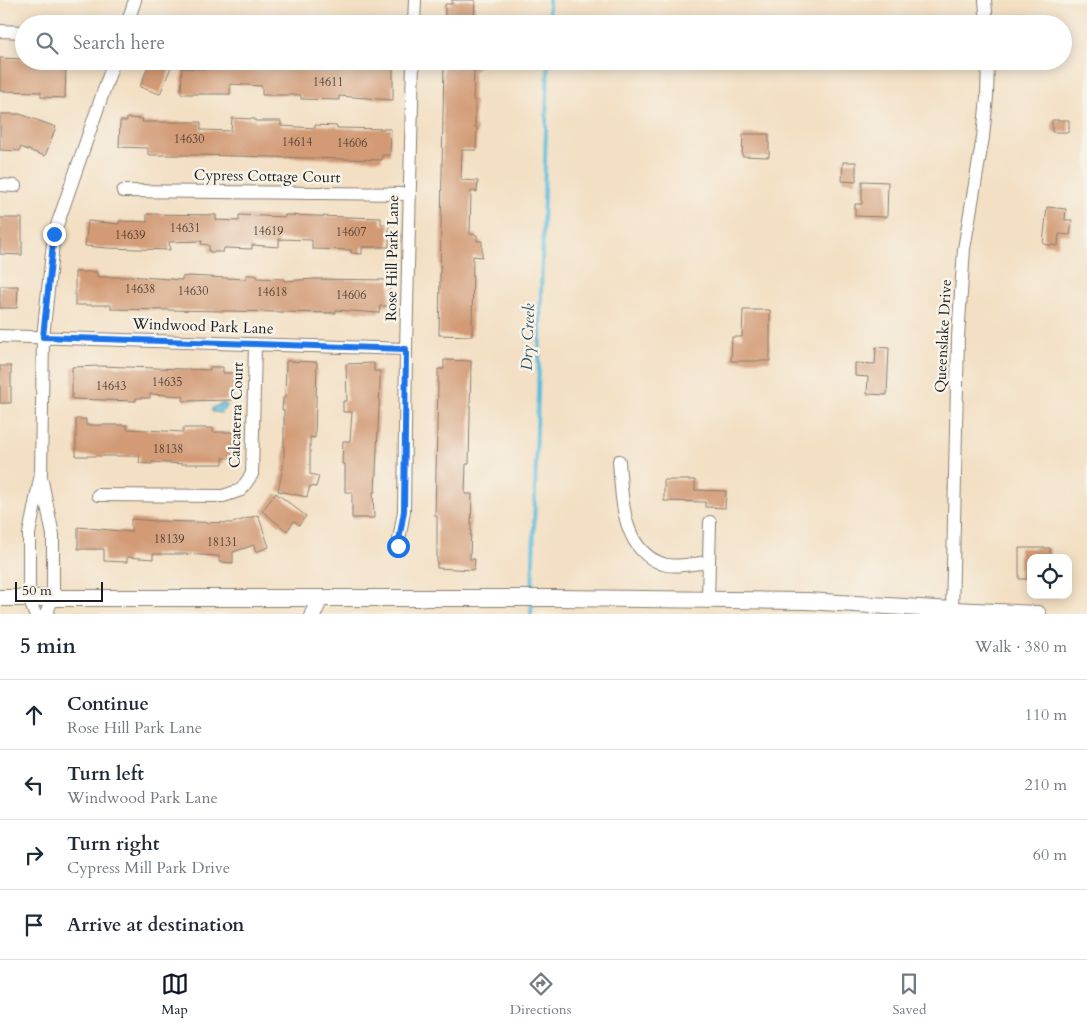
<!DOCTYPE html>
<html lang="en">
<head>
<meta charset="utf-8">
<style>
	:root { --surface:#fff; --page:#f2f2f3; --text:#1f2937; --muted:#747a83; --line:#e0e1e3; --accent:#111827 }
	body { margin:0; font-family:Cardo,serif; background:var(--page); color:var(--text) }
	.controls { position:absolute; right:15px; bottom:15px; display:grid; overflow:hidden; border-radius:10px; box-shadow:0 2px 12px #0003 }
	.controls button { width:45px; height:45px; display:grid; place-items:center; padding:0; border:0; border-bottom:1px solid var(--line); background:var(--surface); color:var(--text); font:25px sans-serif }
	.scale { position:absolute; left:15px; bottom:12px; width:88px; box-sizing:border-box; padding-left:5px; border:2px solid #1c1c1c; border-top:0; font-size:14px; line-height:18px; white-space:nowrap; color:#1c1c1c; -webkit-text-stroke:4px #f7f3e8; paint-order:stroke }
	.stop { position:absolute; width:15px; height:15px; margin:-11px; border:4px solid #1a73e8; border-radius:50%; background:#fff }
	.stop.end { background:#1a73e8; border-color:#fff; box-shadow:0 1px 5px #0008 }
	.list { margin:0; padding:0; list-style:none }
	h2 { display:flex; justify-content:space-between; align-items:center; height:65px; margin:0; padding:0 20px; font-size:21px }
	h2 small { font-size:16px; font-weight:400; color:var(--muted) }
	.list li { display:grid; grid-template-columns:32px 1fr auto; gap:15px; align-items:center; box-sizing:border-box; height:70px; padding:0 20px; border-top:1px solid var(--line) }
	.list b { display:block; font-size:19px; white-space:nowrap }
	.list p { margin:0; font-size:16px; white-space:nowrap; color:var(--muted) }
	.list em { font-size:16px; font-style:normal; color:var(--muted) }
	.icon { flex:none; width:28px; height:28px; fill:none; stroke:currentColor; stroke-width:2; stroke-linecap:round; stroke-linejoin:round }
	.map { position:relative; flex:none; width:1087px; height:614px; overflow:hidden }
	.search { position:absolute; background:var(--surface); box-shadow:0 2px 12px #0003; left:15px; right:15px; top:15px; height:55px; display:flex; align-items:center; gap:12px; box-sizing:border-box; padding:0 18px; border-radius:28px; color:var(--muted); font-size:19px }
	.sheet { height:345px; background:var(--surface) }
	nav { display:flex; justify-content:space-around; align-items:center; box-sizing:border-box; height:70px; border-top:1px solid var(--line); background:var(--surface); font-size:14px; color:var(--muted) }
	nav a { display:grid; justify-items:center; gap:2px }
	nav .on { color:var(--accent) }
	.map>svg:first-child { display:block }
	.water { fill:url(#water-ripples); stroke:#3e6d7c }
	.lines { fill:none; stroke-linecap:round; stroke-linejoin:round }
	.stream { stroke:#5fbedd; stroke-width:4 }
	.building { fill:#d29a75 }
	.minor-casing { stroke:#887e70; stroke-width:14 }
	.major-casing { stroke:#887e70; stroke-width:18 }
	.minor { stroke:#fff; stroke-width:12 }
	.major { stroke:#fff; stroke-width:16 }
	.route { stroke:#1a73e8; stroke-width:6 }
	.labels { text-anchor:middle; stroke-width:5; stroke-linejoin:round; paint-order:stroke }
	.number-label { font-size:12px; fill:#4a3c32 }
	.street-label { font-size:15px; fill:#1c1c1c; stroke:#f7f3e8 }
	.water-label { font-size:16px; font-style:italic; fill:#335560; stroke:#f7f3e8 }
</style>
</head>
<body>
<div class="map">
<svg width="1087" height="614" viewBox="0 0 1087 614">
	<defs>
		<pattern id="water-ripples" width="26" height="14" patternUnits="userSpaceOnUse" patternTransform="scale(1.25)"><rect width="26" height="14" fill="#5fbedd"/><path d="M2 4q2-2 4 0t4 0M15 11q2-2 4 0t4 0" fill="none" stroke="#4e9ab2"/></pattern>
	</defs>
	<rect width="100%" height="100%" fill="#f7f3e8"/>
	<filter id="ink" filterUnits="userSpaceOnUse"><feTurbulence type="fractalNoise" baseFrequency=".02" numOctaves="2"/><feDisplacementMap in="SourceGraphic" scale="10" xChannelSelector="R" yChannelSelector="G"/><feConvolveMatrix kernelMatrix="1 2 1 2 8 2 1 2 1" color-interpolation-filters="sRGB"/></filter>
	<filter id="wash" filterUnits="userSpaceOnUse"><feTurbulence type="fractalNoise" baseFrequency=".0096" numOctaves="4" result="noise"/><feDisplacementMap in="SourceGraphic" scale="20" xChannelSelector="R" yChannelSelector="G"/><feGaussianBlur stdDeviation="1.12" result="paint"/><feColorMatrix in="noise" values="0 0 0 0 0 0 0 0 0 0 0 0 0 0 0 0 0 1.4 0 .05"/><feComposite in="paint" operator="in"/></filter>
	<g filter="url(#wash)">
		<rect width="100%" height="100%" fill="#f3dfc3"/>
		<path class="water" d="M223,403L227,405V407L221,413L212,412V408Z"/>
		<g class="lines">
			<path class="stream" d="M549,24V0
				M532,594L548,61
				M531,614L532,601"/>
		</g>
		<g id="blocks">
			<path class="building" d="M452,0H475L474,24H445V4H452Z
				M0,58L24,59V61H35V64L66,65L65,98L41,97V92L0,91Z
				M150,61H157L171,67L160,94L140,87Z
				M208,61L393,63V100L339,96V100L301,99V95H262V86L230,84V94H181L182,68L208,69Z
				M444,61H477V70H474L473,100H475V127H477L476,150H462L461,180L478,181L477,192L471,191L470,234L477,235V241H482V257L473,256L472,336L439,335Z
				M0,114H20L56,127L45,156L20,147V151L0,150Z
				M127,118L143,119L142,122H201V130L231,131L232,118L255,119V121H281V126L315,128V125L337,126V128L391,129L390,155H382V160L200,155H148V148L119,147L120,121H127Z
				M1052,120H1069V132H1052Z
				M743,134H769V157L742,156Z
				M843,162H856V182L842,181Z
				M862,181L888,182L887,217L855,216V204H862Z
				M1047,207L1066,209L1065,220H1072L1070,235L1059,234L1058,246L1043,244Z
				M147,214L216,215V220L239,221V215L285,217V215L381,218V224H389V247H362V254L351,253V250L312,249V240L279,239V247L252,245V249L224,248L223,252H209V245L201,244L202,241L169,242L170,250L107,248L85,246L88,221L119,224V221L147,222Z
				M0,218H22V255L0,254Z
				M75,272H97V277H129V276L182,280V277L189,276L246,279V275H257V278L284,279V281L314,279L390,280L389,306H380L379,313L336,310V313L111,309V305H75Z
				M0,286H18L17,308H0Z
				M743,310H770V361H731L732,337H742Z
				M876,347L889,348L887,395L867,394L868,377L855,376V363L875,364Z
				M444,360L471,361L469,464H466L465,494H472L470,559H475L474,570L437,568V516H435L438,383V369H444Z
				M286,361L317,362L315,438L310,437V474L319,476L316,487L310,486L307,497L278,491L284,462V410H282L283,398H285Z
				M374,363V371H380V385L375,492H373L374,518H352V492H345V464H342L343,441H350L352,412H343V401H347L346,364Z
				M0,366H11V403H0Z
				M101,366L210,370V367H223V373H233V400L183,401V396L150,394V398H136V401L72,399V367Z
				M76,419H86V425H127V429L183,432V428H213V432H233V458H223V464H183L152,462V464L139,463L140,456H76Z
				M664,480H695V490L726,491L725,508L705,507V502L664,501Z
				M276,493L306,516L299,525L294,521L287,531L262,511Z
				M258,515L269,547L256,552L254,545L233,552V563L219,562V556L184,554H153V559L127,557V562L104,561V549H78V527L131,532V519L155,521L232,523Z
				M1019,548H1050V558H1031V579H1019Z"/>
		</g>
	</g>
	<g filter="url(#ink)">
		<use href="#blocks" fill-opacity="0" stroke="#887e70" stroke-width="1"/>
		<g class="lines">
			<g class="minor-casing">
				<path id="minor" d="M985,0L987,24
					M127,24L135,0
					M414,24L415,0
					M0,31L24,32
					M0,185L15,186
					M123,191L410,194
					M0,336L406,349
					M619,461C622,497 621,550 663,564C674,568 697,563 709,562
					M42,481L53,535V598L46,614
					M98,495L223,496L241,490L252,474L255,344
					M398,546L404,511L406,349L413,61
					M708,600L710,522
					M35,614L29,598V534L41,474L43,337L54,234L114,61
					M952,614L958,337L964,249L983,137L987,97L988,61"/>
			</g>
			<g class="major-casing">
				<path id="major" d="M0,598H557L807,601L952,610L1038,614
					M313,614L320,598"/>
			</g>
			<use href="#minor" class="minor"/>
			<use href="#major" class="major"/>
		</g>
	</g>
	<g class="lines" filter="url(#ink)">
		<path class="route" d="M54,234L43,337L406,349L404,511L398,546"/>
	</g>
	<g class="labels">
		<g class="number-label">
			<text x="328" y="86">14611</text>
			<text x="189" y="143">14630</text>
			<text x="297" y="146">14614</text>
			<text x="352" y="147">14606</text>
			<text x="185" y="232">14631</text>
			<text x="268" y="235">14619</text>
			<text x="351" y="236">14607</text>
			<text x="130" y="239">14639</text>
			<text x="140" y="293">14638</text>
			<text x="193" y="295">14630</text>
			<text x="272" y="296">14618</text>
			<text x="351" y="299">14606</text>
			<text x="167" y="386">14635</text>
			<text x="111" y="390">14643</text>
			<text x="168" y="453">18138</text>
			<text x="169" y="543">18139</text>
			<text x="222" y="546">18131</text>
		</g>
		<g class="street-label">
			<text transform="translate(267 176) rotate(1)" y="5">Cypress Cottage Court</text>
			<text transform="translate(392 258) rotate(-89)" y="5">Rose Hill Park Lane</text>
			<text transform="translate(203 326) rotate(2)" y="5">Windwood Park Lane</text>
			<text transform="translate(943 336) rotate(-87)" y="5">Queenslake Drive</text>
			<text transform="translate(236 415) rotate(-88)" y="5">Calcaterra Court</text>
		</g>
		<g class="water-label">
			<text transform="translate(527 337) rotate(-88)" y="6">Dry Creek</text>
		</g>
	</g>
</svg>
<div class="controls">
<button><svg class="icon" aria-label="locate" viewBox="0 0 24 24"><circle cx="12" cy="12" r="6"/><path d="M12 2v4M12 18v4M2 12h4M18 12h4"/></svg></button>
</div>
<div class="scale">50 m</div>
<div class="stop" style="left:398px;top:546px"></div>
<div class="stop end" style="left:54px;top:234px"></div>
<div class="search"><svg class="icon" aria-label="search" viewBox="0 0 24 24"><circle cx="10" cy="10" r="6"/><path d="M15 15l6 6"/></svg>Search here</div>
</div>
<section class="sheet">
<h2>5 min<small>Walk · 380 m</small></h2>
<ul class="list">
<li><svg class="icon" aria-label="ahead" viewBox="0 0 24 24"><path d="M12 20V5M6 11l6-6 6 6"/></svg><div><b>Continue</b><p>Rose Hill Park Lane</p></div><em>110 m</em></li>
<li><svg class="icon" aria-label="left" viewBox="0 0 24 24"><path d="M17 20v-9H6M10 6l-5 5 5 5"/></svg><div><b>Turn left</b><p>Windwood Park Lane</p></div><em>210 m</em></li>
<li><svg class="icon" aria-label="right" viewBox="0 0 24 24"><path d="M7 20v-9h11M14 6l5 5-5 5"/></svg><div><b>Turn right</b><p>Cypress Mill Park Drive</p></div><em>60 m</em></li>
<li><svg class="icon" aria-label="arrive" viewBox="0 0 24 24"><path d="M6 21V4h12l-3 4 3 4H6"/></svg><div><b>Arrive at destination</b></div></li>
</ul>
</section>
<nav>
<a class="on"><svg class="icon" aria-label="map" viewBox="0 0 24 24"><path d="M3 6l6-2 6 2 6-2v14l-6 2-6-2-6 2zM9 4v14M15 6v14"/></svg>Map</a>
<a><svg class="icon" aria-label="directions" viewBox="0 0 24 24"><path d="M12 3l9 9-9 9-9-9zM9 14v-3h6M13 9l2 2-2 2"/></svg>Directions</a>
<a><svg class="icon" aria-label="saved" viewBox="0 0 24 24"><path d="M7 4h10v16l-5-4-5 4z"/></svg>Saved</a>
</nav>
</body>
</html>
